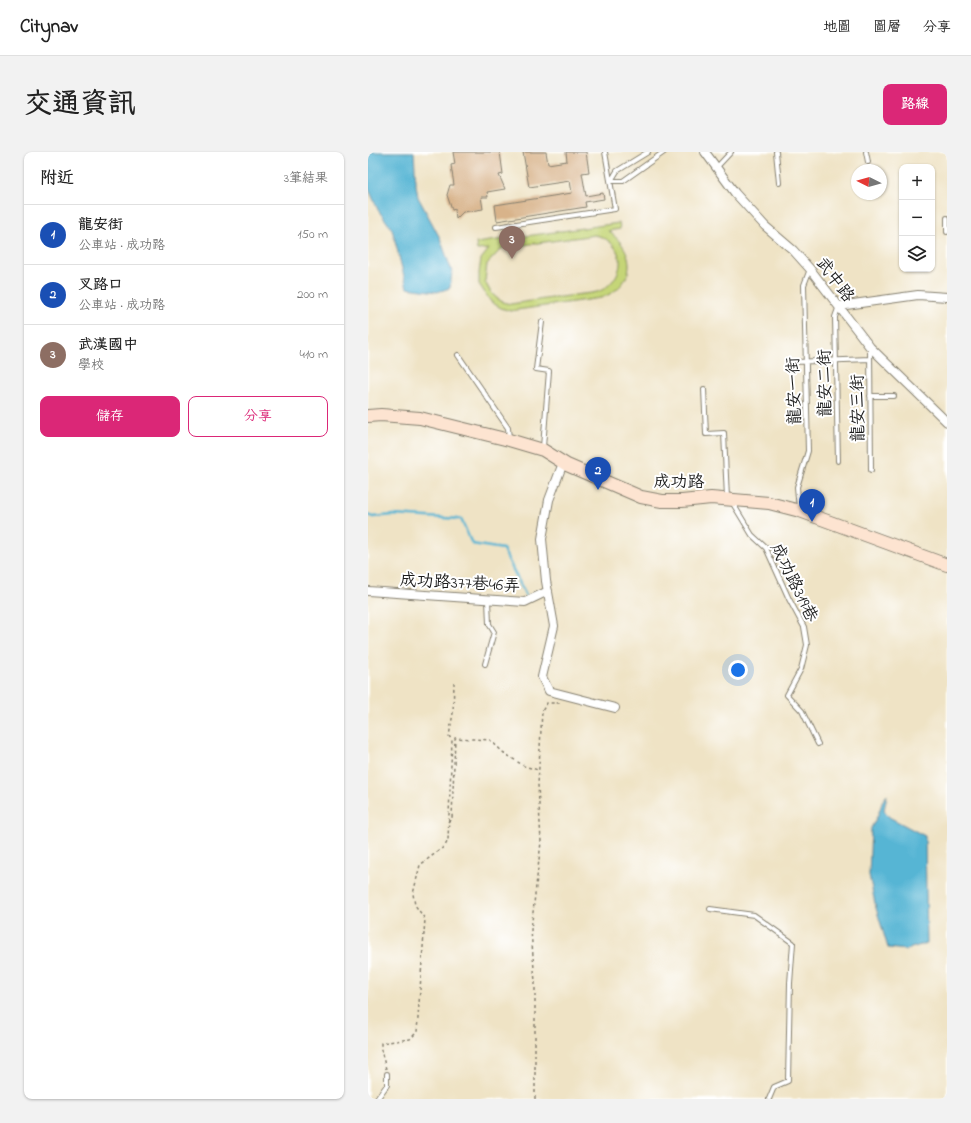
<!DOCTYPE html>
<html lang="zh-TW">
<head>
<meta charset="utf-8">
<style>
	:root { --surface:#fff; --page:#f2f2f2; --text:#222; --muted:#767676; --line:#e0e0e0; --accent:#db2777 }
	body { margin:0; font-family:"Indie Flower","LXGW WenKai TC",sans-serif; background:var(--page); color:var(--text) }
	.controls { position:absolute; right:12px; top:12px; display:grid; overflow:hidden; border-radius:8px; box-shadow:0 1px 3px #0004 }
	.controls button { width:36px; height:36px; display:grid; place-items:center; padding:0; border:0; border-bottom:1px solid var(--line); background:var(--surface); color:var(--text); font:20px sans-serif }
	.compass { position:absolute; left:483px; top:12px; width:36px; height:36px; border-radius:50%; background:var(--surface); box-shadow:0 1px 3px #0004; rotate:275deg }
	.you { position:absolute; left:370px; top:518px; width:14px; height:14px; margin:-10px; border:3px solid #fff; border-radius:50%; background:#1a73e8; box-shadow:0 0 0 6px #1a73e833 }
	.badge { display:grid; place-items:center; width:26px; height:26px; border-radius:50%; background:var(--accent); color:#fff; font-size:13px; font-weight:700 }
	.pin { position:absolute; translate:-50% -33px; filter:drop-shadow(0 1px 2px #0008) }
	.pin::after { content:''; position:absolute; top:21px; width:14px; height:12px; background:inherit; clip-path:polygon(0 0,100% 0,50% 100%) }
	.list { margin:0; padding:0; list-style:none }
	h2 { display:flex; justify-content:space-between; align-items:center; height:52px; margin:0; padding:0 16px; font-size:17px }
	h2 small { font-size:13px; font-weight:400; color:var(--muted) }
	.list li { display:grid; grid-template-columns:26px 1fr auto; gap:12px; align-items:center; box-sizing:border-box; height:60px; padding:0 16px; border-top:1px solid var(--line) }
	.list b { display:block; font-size:15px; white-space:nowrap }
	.list p { margin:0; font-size:13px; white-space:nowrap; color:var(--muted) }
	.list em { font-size:13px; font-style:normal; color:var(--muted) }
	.actions { display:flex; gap:8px; padding:12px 16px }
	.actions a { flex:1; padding:9px 0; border:1px solid var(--accent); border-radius:8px; text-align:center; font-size:14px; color:var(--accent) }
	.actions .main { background:var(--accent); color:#fff }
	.icon { flex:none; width:22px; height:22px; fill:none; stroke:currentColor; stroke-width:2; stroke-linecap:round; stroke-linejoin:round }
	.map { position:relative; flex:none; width:579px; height:947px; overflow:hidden; border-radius:8px }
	header { display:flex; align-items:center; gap:24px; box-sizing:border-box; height:56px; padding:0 20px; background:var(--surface); border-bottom:1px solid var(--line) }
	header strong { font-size:19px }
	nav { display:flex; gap:22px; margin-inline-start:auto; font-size:14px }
	.intro { display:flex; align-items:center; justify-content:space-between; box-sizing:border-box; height:96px; padding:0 24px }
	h1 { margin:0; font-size:28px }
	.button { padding:10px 18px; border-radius:8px; background:var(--accent); color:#fff; font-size:14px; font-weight:700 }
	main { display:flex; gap:24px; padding:0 24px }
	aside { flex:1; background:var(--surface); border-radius:8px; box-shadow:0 1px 3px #0004 }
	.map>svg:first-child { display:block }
	.green { fill:#c5d577; stroke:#70784a; fill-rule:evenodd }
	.water { fill:#56b5d4; stroke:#396878 }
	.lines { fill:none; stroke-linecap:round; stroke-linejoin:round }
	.stream { stroke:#56b5d4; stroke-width:2.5 }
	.building { fill:#d8b38a }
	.lane-casing { stroke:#868070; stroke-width:6 }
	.street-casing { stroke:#868070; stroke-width:10 }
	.secondary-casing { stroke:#868070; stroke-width:14 }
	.path { stroke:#868070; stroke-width:1.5; stroke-dasharray:3 3; stroke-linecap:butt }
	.lane { stroke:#fff; stroke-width:4 }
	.street { stroke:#fff; stroke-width:8 }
	.secondary { stroke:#fde4d1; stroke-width:12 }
	.labels { text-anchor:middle; stroke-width:4; stroke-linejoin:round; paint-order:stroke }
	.street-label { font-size:17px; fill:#1c1c1c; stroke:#fff }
</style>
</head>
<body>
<header>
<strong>Citynav</strong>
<nav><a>地圖</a><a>圖層</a><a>分享</a></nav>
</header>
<div class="intro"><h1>交通資訊</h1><a class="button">路線</a></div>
<main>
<aside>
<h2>附近<small>3筆結果</small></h2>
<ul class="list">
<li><span class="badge" style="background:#1a4fb4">1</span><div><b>龍安街</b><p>公車站 · 成功路</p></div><em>150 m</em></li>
<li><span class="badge" style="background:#1a4fb4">2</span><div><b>叉路口</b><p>公車站 · 成功路</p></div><em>200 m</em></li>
<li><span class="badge" style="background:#8d6e63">3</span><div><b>武漢國中</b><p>學校</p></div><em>410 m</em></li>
</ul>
<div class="actions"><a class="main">儲存</a><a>分享</a></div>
</aside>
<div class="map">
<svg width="579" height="947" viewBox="0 0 579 947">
	<rect width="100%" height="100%" fill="#fff"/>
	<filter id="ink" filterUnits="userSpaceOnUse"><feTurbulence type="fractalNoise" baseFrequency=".025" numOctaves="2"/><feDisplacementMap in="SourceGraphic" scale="8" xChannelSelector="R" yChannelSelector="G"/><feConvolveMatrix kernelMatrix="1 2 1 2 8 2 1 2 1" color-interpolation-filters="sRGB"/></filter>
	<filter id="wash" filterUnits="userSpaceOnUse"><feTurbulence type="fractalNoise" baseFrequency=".012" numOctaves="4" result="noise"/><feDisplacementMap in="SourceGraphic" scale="16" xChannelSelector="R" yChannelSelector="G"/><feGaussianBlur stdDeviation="0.9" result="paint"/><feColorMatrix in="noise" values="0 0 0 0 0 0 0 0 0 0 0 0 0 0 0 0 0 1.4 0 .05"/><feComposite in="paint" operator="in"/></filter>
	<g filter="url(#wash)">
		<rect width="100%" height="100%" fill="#efe3c5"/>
		<path class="green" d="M251,71L252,77L240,79C270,100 268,133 233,146L142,159L133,156L123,150L111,132V121L113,107L121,97L109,98L108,91ZM227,83C238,85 248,93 251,104C256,119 242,136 229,140C220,142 210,142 201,144C182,146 162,149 143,152C129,150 122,141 117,129L119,112L134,96Z"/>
		<path class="water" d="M0,0H46L48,33L50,45L72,86L84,120L82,136L69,140L39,136L24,77L10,58L0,35Z
			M519,643L516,658L521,665L557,684L559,791L537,798L520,796L508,756L501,723L503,676L510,663L515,648Z"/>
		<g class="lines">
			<path class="stream" d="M0,363L5,365L25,363L93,367L104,392L135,397L158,444"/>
		</g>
		<g id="blocks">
			<path class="building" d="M85,0H132L135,22L131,23L137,37L119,40L120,45H113L115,57L95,60L88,67L87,57L84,58L79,43L82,33H86L83,13L87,12Z
				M155,0H178L180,12L199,9L198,0H218L221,20L214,21L218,44L235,41L236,47L217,50L218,55L129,69L127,53L204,41L202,29L161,35Z"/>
		</g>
	</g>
	<g filter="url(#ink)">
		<use href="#blocks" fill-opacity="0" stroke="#868070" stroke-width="1"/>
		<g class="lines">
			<g class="lane-casing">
				<path id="lane" d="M408,0L411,31
					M498,0L500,10
					M348,16L363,0
					M243,29H255L296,0
					M243,29L249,19L280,0
					M128,75L247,57L237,0
					M579,80V66
					M174,170L168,217L181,219L175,295
					M502,196L503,318
					M90,203L140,276L141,287
					M424,210L502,207
					M336,237L338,282L356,281L359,346
					M502,244H526
					M470,309L467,165L471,154
					M364,350L384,383L398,396L421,447L436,475L439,493L433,517L419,543L434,559L450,592
					M431,357L429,335L440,299L436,133L442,117
					M117,512L126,480L121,472L120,448
					M342,757L386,763L425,791L422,831L420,929L406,935L401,947
					M9,947L19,933V922"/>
			</g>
			<g class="street-casing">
				<path id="street" d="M337,0L367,41L397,74L425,98L442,117L502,195L579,270
					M471,154L550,143L579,145
					M195,311L181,348L174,387L178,429L186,474L174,525L181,539L247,556
					M0,439L157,450L180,439"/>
			</g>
			<g class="secondary-casing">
				<path id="secondary" d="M0,264L13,263L52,266L141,288L175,298L199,313L273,345L294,349H314L343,346L401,351L432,359L579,413"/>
			</g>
			<path class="path" d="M80,670L84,666L87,586L122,588L136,601L156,614L170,618
				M18,917L13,898V891L42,887L49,880L57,767L47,753L45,742L52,713L77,694L80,688L84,588L81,584L85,561L86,531
				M167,947V830L163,778L173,690L170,633L174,559L179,551H194"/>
			<use href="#lane" class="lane"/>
			<use href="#street" class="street"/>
			<use href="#secondary" class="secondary"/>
		</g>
	</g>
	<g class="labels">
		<g class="street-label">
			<text transform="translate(468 127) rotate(53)" y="6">武中路</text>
			<text transform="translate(456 231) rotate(-91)" y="6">龍安二街</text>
			<text transform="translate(425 239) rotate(-92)" y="6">龍安一街</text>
			<text transform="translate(489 256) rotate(-91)" y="6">龍安三街</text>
			<text x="311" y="335">成功路</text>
			<text transform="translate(92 430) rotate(3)" y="6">成功路377巷46弄</text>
			<text transform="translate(427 430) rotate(64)" y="6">成功路319巷</text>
		</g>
	</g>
</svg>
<div class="controls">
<button>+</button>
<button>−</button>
<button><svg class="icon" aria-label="layers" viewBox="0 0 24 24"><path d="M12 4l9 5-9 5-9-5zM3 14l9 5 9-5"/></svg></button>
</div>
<svg class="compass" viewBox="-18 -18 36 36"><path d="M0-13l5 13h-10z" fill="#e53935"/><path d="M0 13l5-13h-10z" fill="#767676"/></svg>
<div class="you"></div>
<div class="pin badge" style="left:444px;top:370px;background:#1a4fb4">1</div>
<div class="pin badge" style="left:230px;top:338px;background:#1a4fb4">2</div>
<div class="pin badge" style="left:144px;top:107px;background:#8d6e63">3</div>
</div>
</main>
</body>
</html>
